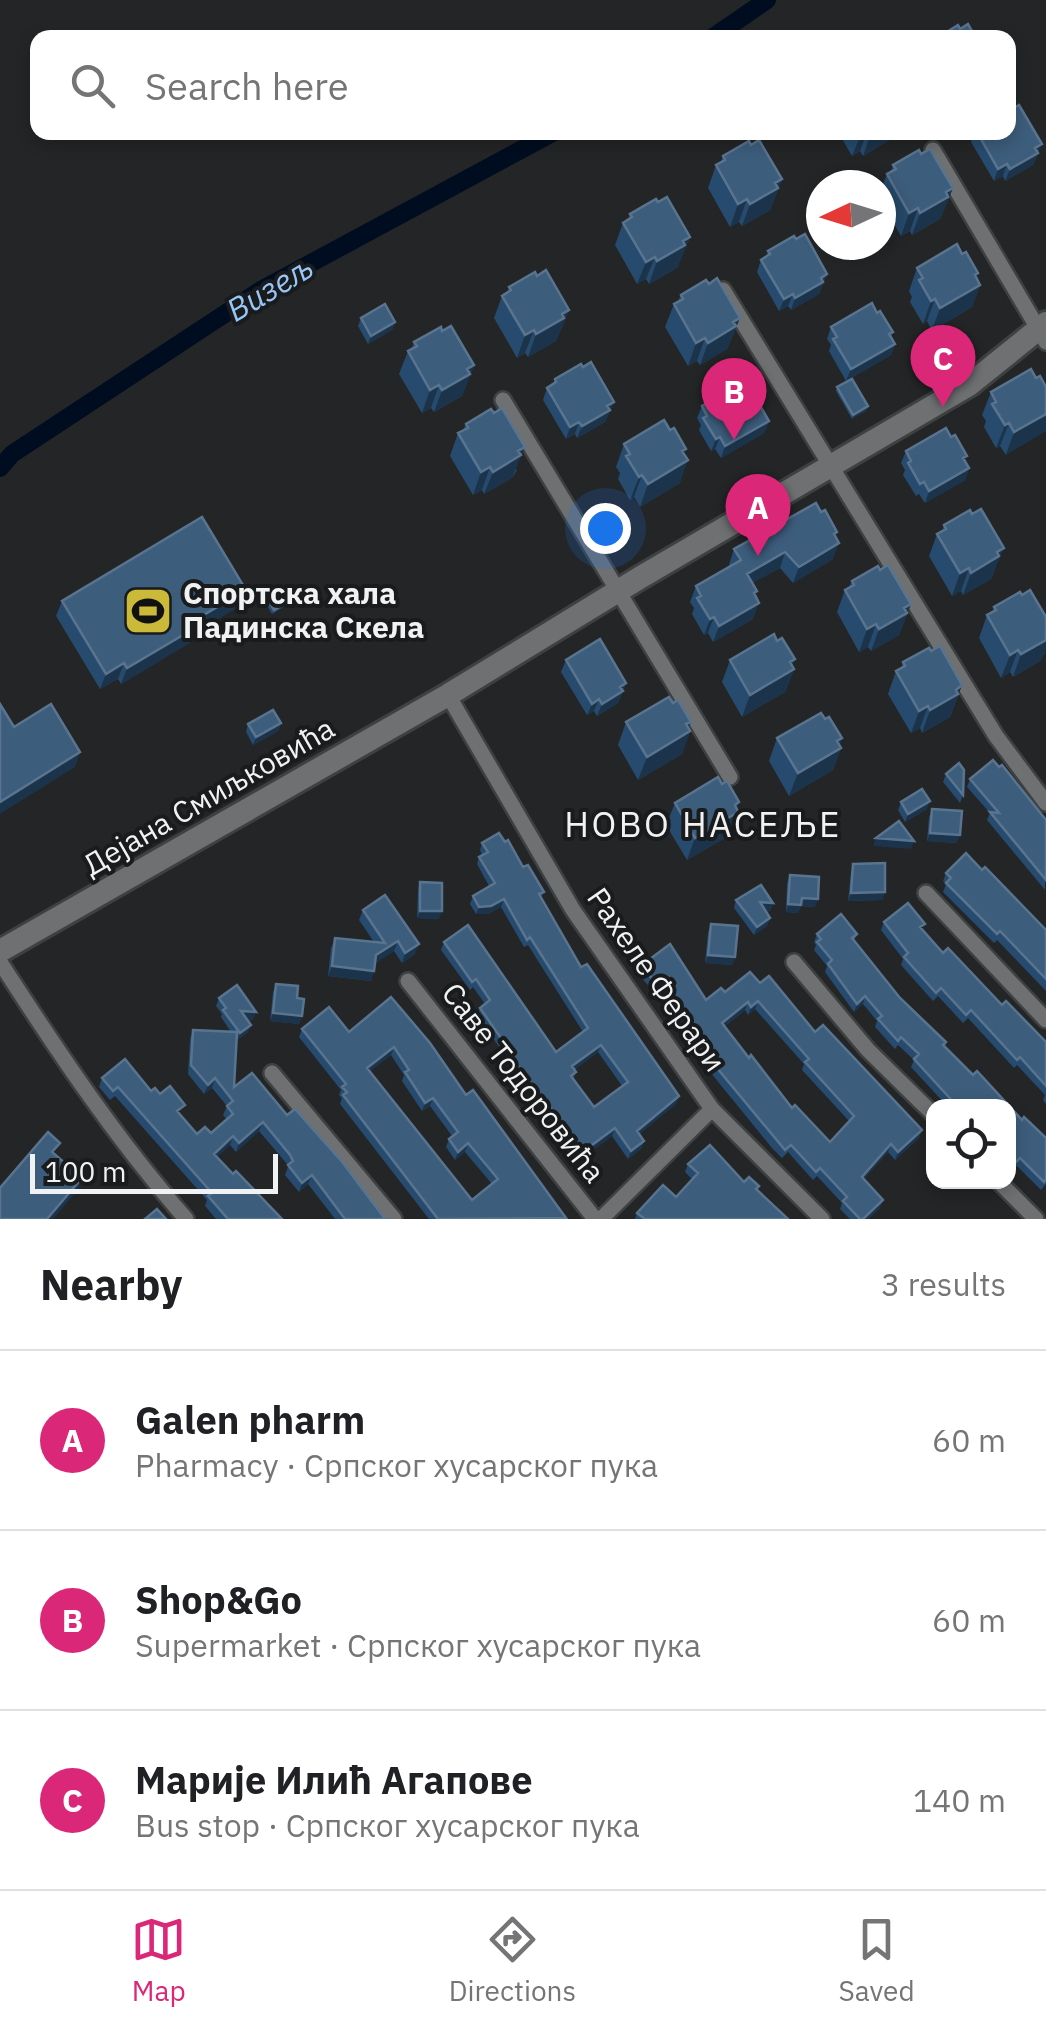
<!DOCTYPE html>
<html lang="en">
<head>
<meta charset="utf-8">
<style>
	:root { --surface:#fff; --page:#f6f6f6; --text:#202124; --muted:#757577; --line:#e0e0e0; --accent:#db2777 }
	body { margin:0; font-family:"IBM Plex Sans",sans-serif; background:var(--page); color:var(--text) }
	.controls { position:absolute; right:30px; bottom:30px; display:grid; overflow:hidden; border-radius:20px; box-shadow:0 5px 15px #0003 }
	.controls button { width:90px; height:90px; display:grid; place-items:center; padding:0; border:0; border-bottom:2px solid var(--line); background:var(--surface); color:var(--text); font:50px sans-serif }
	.compass { position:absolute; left:806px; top:170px; width:90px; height:90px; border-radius:50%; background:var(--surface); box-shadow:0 5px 15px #0003; rotate:266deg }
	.scale { position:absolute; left:30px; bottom:25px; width:248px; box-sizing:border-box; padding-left:10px; border:5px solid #f1f2f3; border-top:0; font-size:28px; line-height:35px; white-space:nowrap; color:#f1f2f3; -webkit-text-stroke:8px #191b1d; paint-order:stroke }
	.you { position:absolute; left:605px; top:528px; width:35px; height:35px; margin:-25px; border:8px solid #fff; border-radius:50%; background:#1a73e8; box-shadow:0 0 0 15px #1a73e833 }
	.badge { display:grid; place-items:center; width:65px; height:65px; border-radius:50%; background:var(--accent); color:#fff; font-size:32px; font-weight:700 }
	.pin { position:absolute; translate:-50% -82px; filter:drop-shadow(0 2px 5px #0008) }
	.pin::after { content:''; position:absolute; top:52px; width:35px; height:30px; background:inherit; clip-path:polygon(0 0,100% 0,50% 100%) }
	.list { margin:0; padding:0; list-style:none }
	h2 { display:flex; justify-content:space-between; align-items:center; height:130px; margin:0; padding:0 40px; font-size:42px }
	h2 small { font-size:32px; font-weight:400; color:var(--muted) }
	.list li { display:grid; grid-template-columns:65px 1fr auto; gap:30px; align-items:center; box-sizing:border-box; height:180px; padding:0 40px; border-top:2px solid var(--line) }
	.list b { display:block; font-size:38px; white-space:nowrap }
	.list p { margin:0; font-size:32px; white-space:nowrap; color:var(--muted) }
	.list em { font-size:32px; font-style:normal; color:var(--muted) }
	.icon { flex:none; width:55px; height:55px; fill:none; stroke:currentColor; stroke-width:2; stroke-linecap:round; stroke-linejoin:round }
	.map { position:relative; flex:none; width:1046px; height:1219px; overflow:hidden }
	.search { position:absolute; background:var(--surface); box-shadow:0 5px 15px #0003; left:30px; right:30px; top:30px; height:110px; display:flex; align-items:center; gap:25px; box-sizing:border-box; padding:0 35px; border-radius:20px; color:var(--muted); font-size:38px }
	.sheet { height:670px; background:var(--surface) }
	nav { display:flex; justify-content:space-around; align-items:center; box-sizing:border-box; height:140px; border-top:2px solid var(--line); background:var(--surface); font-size:28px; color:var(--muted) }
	nav a { display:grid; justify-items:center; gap:5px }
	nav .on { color:var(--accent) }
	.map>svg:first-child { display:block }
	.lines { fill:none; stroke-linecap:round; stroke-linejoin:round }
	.canal { stroke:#000d20; stroke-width:18 }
	.street-casing { stroke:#3e4041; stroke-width:20 }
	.secondary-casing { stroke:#3e4041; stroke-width:28 }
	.street { stroke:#6e7072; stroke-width:15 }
	.secondary { stroke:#6e7072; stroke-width:22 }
	.wall { fill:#274b6e; fill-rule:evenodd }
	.shaded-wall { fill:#1c344b }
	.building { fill:#3d5d7c; stroke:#59748f; stroke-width:2.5; fill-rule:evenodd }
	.labels { text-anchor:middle; stroke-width:8; stroke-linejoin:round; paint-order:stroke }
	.poi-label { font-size:30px; font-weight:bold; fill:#f1f2f3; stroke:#191b1d; text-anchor:start }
	.street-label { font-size:30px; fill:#f1f2f3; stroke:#191b1d }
	.water-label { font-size:32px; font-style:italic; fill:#98c6f9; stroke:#191b1d }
	.quarter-label { font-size:35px; letter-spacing:2.5px; fill:#f1f2f3; stroke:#191b1d }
</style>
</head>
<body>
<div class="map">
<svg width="1046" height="1219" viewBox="0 0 1046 1219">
	<rect width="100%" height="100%" fill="#232526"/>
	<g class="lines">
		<path class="canal" d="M712,38L767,0
			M0,468L12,454L261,290L554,132"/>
		<g class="street-casing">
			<path id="street" d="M933,150L1046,342
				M723,290L996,736L1046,803
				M503,400L730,777
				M448,695L573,910L712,1109L822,1219
				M926,893L1046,1020
				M0,962C58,1052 116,1139 186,1219
				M794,962L868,1050L934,1115
				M408,981L595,1219
				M272,1073L394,1219
				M999,1182L1036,1219
				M601,1219L712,1109"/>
		</g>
		<g class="secondary-casing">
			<path id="secondary" d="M0,951L448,695L641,577L969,385L1046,323"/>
		</g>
		<use href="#street" class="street"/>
		<use href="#secondary" class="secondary"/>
	</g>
	<path class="wall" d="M838,132H894L891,139L863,156L860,151L852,156Z
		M974,132H1008L1037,156L1033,165L1005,181L1003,176L994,181L971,142Z
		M921,154L953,188L940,219L912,235L910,231L901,236L881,201V189L887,174L891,171L893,165Z
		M723,156L782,179L770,210L742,226L739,222L730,227L708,188L716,165L720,163Z
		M658,202L690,237L677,268L649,284L646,279L637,284L615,245L623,223L628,220L630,214Z
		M796,239L827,274L819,294L791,310L788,306L779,311L757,272L761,260L766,257L768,251Z
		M917,268L976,278L980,285L972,307L932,331L927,321L923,324L910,302L912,297L909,291Z
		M537,276L569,310L556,341L528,357L525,353L517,358L494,318L502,296L507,293L509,287Z
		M681,295L740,318L727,349L700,365L697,361L688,366L665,327L674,304L678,301Z
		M877,313L893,332L891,337L895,344L891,355L846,381L829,351L831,345L827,339L831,327Z
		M361,318L395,322L392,330L368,344L358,326Z
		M442,331L474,365L462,396L434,412L431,408L422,413L399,374L408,351L412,348L414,342Z
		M1036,378L1006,455L1000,446L996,448L984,427L986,421L982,415L991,392Z
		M555,379L614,402L605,422L577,438L575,434L566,439L543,400L547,388L552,385Z
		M837,387L868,406L866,411L852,419L836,391Z
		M747,392L769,421L764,433L721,458L715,449L711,451L699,430L701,425L697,418L702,406Z
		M466,424L517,470L512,478L484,494L482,490L473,495L450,456L458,433L463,430Z
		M624,444L684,454L680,483L640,507L634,497L630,500L618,479L620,473L616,467Z
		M906,451L965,461L969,468L965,480L925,503L919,494L916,496L903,475L905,470L901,463Z
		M944,525L995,570L991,579L963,595L961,591L952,596L929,556L937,534L942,531Z
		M835,537L833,559L793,583L780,568L752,583L755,596L753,619L713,642L708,633L704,635L692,614L694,608L690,602L696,586L730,566L729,564L734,549Z
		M852,581L911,604L899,635L871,651L868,647L859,652L837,612L845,590L849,587Z
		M246,590L240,606L202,628L199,637L121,684L118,679L100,689L56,616L62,601Z
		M265,595L287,602L285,606L272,614L263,599Z
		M994,607L1045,652L1040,661L1013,677L1010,672L1001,678L979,638L987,615L992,613Z
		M795,659L792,666L794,669L785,692L742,717L722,682L730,660Z
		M566,660L626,683L618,703L597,716L594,711L587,715L561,672Z
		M903,662L962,685L950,717L922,733L920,728L911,733L888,694L896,671L901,669Z
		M673,703L691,722L688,729L690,731L682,754L638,780L618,745L626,722Z
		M825,719L842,738L839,745L841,748L833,770L789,796L769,761L777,738Z
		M281,723L278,731L253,745L246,732L248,724Z
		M946,774L963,795L960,803L943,782Z
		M970,779L1046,820L1045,890L987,820L990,813L967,787Z
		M901,802L927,809L905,822L898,810Z
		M675,803L737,809L738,812L730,835L687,860L666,825Z
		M932,809L957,843L927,841L929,817Z
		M482,843L523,867L544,892L541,898L581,967L676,1104L639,1134L644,1141L641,1149L628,1159L612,1136L581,1159L507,1063L508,1060L477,1015L480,1008L485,1004L473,987L470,990L441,950L444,942L556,1052L583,1032L528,945L524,947L501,907L488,914H476L470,904L473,896L489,886L477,864L479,857L482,855L480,850ZM598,1052L622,1086L594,1107L573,1079L576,1072L574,1070Z
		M853,864L885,892L882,900L848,901L851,872Z
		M946,873L1046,930V991L997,940L994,943L943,892L946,884L943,881Z
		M790,875L815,907L801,906L798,913L786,912L787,883Z
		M420,882L439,919L417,918L418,890Z
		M736,900L773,903L770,911H765L770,918L767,926L754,935L734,908Z
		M363,910L415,954L402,963L394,951L375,963L371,981L328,976L331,948L335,938L374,942L359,920Z
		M841,914L857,934L854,942L900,998L946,1042L945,1047L973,1075L977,1071L1022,1120L1024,1117L1046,1138V1184L1041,1190L1017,1166L1012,1171L1008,1168V1106H947L911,1067L914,1060L898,1045L895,1049L875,1027L877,1021L863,1004L854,1012L825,972L827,966L814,950L816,945L814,942L817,934Z
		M884,922L922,930L943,953L1046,1042V1104L1043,1100L1045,1095L1017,1065L1014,1068L968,1018L963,1023L938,996L933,1001L901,965L903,959L881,930Z
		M711,924L735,957L732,965L705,963L708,932Z
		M646,962L706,1000L725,992L760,983L922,1130L919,1138L895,1160L888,1152L864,1179L880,1208L868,1219H850L840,1209L842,1203L817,1176L813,1180L788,1152L782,1158L772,1148L680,1035L683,1028L642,978ZM755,1009L804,1064L802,1070L849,1121L830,1142L792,1108L724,1027L745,1010L748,1015Z
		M276,984L302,1016L299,1024L270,1021L273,992Z
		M391,997L466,1095L566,1219H429L340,1104L342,1098L339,1095L341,1090L299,1037L302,1029L349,1032ZM391,1055L404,1075L402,1081L422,1111L430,1106L452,1136L449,1139L446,1147L455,1160L465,1152L492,1184L472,1200L370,1071Z
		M219,998L253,1020L247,1019L248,1032L237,1040L234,1087L287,1115L385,1219H335L308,1184L299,1192L285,1175L288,1167L287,1164L259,1131L236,1152L230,1145L217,1157L233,1174L282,1219H216L205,1206L207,1200L115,1096L110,1100L99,1087L102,1078L160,1094L181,1114L180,1115L197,1134L211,1133L227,1120L223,1115L227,1106L212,1088L204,1094L188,1074L190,1039L193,1030L231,1032L221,1017L222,1014L216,1006Z
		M688,1164L744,1182L757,1191L788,1219H635L637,1213L676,1197L692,1179L685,1172Z"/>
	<path class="shaded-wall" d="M862,132H867L860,151L852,156Z
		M894,132L891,139L863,156L871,133Z
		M1042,144L1033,165L1005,181L1010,169Z
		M1007,164L1003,176L994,181L998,169Z
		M782,179L770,210L742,226L750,204Z
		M953,188L940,219L912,235L920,213Z
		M747,199L739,222L730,227L738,204Z
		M918,208L910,231L901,236L909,213Z
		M690,237L677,268L649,284L657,261Z
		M655,257L646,279L637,284L646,262Z
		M978,273L972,289L980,285L972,307L932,331L940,308Z
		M827,274L819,294L791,310L795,298Z
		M793,294L788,306L779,311L784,299Z
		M935,299L927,321L923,324L931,301Z
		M569,310L556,341L528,357L536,334Z
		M740,318L727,349L700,365L708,343Z
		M395,322L392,330L368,344L371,336Z
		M534,330L525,353L517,358L525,335Z
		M705,338L697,361L688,366L696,343Z
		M895,344L891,355L846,381L851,369Z
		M474,365L462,396L434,412L442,390Z
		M439,385L431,408L422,413L430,390Z
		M614,402L605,422L577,438L582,426Z
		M868,406L866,411L852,419L853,415Z
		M1046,406V431L1006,455L1014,432Z
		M769,421L764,433L721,458L725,446Z
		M579,422L575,434L566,439L570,427Z
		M1009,423L1000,446L996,448L1005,425Z
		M720,437L715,449L711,451L716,439Z
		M525,447L512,478L484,494L493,472Z
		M686,449L680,465L688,460L680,483L640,507L648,484Z
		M490,467L482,490L473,495L481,472Z
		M969,468L965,480L925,503L929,491Z
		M642,475L634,497L630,500L639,477Z
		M839,543L833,559L793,583L799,567Z
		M1004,548L991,579L963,595L971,573Z
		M785,552L780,568L741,589L747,574Z
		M969,568L961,591L952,596L960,573Z
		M246,590L240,606L202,628L199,637L121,684L127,668L202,616Z
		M759,603L753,619L713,642L719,626Z
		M911,604L899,635L871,651L879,629Z
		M714,617L708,633L704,635L710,619Z
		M876,624L868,647L859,652L867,629Z
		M1046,634V649L1040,661L1013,677L1021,654Z
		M1018,650L1010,672L1001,678L1010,655Z
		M795,659L790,671L794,669L785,692L742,717L750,695Z
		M124,663L118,679L100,689L106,674Z
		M626,683L618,703L597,716L602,704Z
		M962,685L950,717L922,733L930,710Z
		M599,699L594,711L587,715L592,704Z
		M928,706L920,728L911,733L919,711Z
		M691,722L686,733L690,731L682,754L638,780L647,757Z
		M281,723L278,731L253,745L256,737Z
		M842,738L838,750L841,748L833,770L789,796L798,773Z
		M80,752L75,767L0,814V802Z
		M930,801L927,809L905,822L908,814Z
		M739,802L735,814L738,812L730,835L687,860L695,838Z
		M930,833L960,835L957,843L927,841Z
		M876,838L914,841L911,849L873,846Z
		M885,892L882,900L848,901L851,893Z
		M802,898L818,899L815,907L801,906L798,913L786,912L788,904Z
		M504,899L501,907L488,914H476L479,907Z
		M760,902L773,903L770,911L757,910Z
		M420,911H442L439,919L417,918Z
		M770,918L767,926L754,935L757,927Z
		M398,941L394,951L373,965L376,955Z
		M419,944L415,954L402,963L405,953Z
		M708,955L735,957L732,965L705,963Z
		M332,966L374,971L371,981L328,976Z
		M865,996L863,1004L854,1012L857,1004Z
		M758,1001L755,1009L748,1015L751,1007Z
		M748,1002L745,1010L719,1031L722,1023Z
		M241,1011L256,1012L253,1020L238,1018Z
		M273,1013L302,1016L299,1024L270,1021Z
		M251,1025L248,1032L237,1040L240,1033Z
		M601,1045L598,1052L569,1074L572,1066Z
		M394,1047L391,1055L364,1076L367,1068Z
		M215,1078L212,1088L204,1094L208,1085Z
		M679,1096L676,1104L634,1139L637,1131Z
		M433,1098L430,1106L422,1111L425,1103Z
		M263,1122L259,1131L236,1152L239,1143Z
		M615,1128L612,1136L581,1159L584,1151Z
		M922,1130L919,1138L895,1160L898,1152Z
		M233,1136L230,1145L211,1163L214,1154Z
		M644,1141L641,1149L628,1159L631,1151Z
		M468,1143L465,1152L455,1160L458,1152Z
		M891,1144L888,1152L859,1185L862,1177Z
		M312,1175L308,1184L299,1192L302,1183Z
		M82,1178L78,1190L53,1219H47Z
		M883,1200L880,1208L868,1219H863Z"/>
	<path class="building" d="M968,24L976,38H937L958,25L960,29Z
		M1019,105L1042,144L1035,148L1038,153L1010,169L1007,164L998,169L977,132H1008V107L1010,110Z
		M759,140L782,179L775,183L778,188L750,204L747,199L738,204L716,165L725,160L723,156L749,141L751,145Z
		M930,149L953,188L946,192L948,197L920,213L918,208L909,213L887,174L896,169L893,165L919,150L921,154Z
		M667,197L690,237L683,241L685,245L657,261L655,257L646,262L623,223L632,217L630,214L656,199L658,202Z
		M805,234L827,274L821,278L823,282L795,298L793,294L784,299L761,260L770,254L768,251L794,236L796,239Z
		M957,244L962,254L966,252L978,273L975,275L980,285L940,308L935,299L931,301L919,280L923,278L917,268Z
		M546,270L569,310L562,314L564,318L536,334L534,330L525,335L502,296L511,290L509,287L535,272L537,276Z
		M717,278L740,318L733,322L736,326L708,343L705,338L696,343L674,304L683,299L681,295L706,280L709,284Z
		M872,303L877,313L880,311L893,332L889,334L895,344L851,369L833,339L837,337L831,327Z
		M385,304L395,322L371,336L361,318Z
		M451,326L474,365L467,369L470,374L442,390L439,385L430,390L408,351L417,346L414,342L441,327L442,331Z
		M591,362L614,402L607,406L610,410L582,426L579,422L570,427L547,388L556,382L555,379L581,364L583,367Z
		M1031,369L1036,378L1040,376L1046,387V414L1014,432L1009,423L1005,425L992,404L996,402L991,392Z
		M852,379L868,406L853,415L837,387Z
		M742,383L747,392L751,390L769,421L725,446L720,437L716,439L703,418L707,416L702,406Z
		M502,408L525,447L518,451L521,455L493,472L490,467L481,472L458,433L468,428L466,424L491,409L494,413Z
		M664,420L670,430L674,428L686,449L682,451L688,460L648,484L642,475L639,477L626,456L630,454L624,444Z
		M946,428L951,437L955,435L967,456L963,458L969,468L929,491L924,482L920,484L908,463L911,461L906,451Z
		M816,503L821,512L825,510L837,532L834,534L839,543L799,567L785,552L747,574L757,591L754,593L759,603L719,626L714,617L710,619L697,598L701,596L696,586L741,560L734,549Z
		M981,509L1004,548L997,552L999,556L971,573L969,568L960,573L937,534L946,529L944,525L970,510L972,514Z
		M202,517L246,590L202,616L205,622L127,668L124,663L106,674L62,601Z
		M888,565L911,604L904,608L907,613L879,629L876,624L867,629L845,590L854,585L852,581L878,566L880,570Z
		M278,587L287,602L274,610L265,595Z
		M1030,590L1046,617V640L1021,654L1018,650L1010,655L987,615L996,610L994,607L1020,592L1022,595Z
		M774,634L777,641L782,638L795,659L790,662L794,669L750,695L730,660Z
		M600,639L626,683L620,687L623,691L602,704L599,699L592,704L566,660Z
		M940,646L962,685L956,690L958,694L930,710L928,706L919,711L896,671L905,666L903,662L929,648L931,651Z
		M669,697L673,703L678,700L691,722L686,724L690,731L647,757L626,722Z
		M0,704L14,727L51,704L80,752L0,802Z
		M273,710L281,723L256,737L248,724Z
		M821,713L825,719L829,717L842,738L837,741L841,748L798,773L777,738Z
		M993,760L999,767L1002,765L1046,820V880L990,812L999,813L970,779Z
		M959,763L964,770L963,795L946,774Z
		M718,777L722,784L727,781L739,802L735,805L738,812L695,838L675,803Z
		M922,789L930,801L908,814L901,802Z
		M932,809L962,811L960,835L930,833Z
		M899,821L914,841L876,838Z
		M499,833L505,842L508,840L523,867L528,865L544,892L539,894L581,967L587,964L679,1096L637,1131L644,1141L631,1151L615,1128L584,1151L509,1055L512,1054L480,1008L490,1000L476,979L472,982L444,942L468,925L556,1052L588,1028L530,937L527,940L504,899L491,906L479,907L473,896L495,883L479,857L488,852L482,843ZM601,1045L628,1082L594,1107L571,1076L576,1072L572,1066Z
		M966,853L982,870L985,867L1046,930V979L1000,931L997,934L946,883L951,878L946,873Z
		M885,863V892L851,893L853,864Z
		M790,875L819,877L818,899L802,898L801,905L788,904Z
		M420,882L442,883V911H420Z
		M761,885L773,903L760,902L770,918L757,927L736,900Z
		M385,895L419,944L405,953L398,941L376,955L374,971L332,966L335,938L385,943L363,910Z
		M908,903L925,924L920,927L943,953L948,948L1002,1005L1006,1001L1046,1042V1086L1020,1057L1017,1060L971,1010L966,1015L941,988L936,993L904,957L908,953L884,922Z
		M841,914L857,934L852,938L900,998L946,1042L943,1045L973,1075L977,1071L1022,1120L1024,1117L1046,1138V1179L1044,1182L1020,1158L1015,1163L1008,1157V1106H957L914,1059L919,1054L901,1037L898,1041L878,1019L882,1016L865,996L857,1004L828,964L832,960L817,942L821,939L817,934Z
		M711,924L738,926L735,957L708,955Z
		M670,944L706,1000L721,988L725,992L750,972L760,983L769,976L815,1032L823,1025L922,1130L898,1152L891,1144L862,1177L883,1200L863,1219H860L843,1201L847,1197L820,1168L816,1172L791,1145L785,1150L683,1027L688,1023L645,970L650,967L646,962ZM758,1001L809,1059L805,1062L854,1116L830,1142L795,1105L792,1108L751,1055L749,1058L722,1023L748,1002L751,1007Z
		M276,984L298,986L297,998L304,999L302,1016L273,1013Z
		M237,985L256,1012L241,1011L251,1025L240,1033L223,1010L226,1008L219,998Z
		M391,997L430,1043L466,1095L473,1090L566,1218L438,1219L343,1095L347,1092L342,1087L346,1084L302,1029L329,1007L349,1032ZM394,1047L409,1070L405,1072L425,1103L433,1098L458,1132L449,1139L458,1152L468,1143L498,1179L472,1200L367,1068Z
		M193,1030L237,1032L234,1087L252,1073L287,1115L295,1109L343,1163L385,1219H345L312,1175L302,1183L288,1165L293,1161L290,1155L263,1122L239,1143L233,1136L214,1154L233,1174L236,1171L282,1219H228L208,1196L212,1193L118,1087L113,1091L102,1078L125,1059L151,1091L155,1088L160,1094L170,1086L185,1105L177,1111L197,1134L205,1127L211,1133L233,1114L227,1106L233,1101L215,1078L208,1085L191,1065Z
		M48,1132L60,1143L52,1152L82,1178L47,1219H0V1188Z
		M710,1145L744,1182L749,1177L759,1186L756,1189L788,1219H645L637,1213L663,1185L676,1197L698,1173L688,1164Z
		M157,1209L166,1219H145Z"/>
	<defs>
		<g id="stadium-square" transform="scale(2.5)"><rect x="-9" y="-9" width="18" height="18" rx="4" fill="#cbba39" stroke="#191b1d"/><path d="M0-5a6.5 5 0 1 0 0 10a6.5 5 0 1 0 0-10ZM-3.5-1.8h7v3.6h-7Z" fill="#111"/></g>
	</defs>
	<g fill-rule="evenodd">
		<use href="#stadium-square" x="148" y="611"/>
	</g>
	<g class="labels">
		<g class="poi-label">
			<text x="183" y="604">Спортска хала<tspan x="183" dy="34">Падинска Скела</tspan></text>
		</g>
		<g class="street-label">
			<text transform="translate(209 797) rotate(-30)" y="10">Дејана Смиљковића</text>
			<text transform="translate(656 980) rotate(55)" y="10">Рахеле Ферари</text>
			<text transform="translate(523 1083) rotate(52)" y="10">Саве Тодоровића</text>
		</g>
		<g class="water-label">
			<text transform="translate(270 289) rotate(-31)" y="11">Визељ</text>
		</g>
		<g class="quarter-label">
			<text x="703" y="837">НОВО НАСЕЉЕ</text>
		</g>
	</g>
</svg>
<div class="controls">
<button><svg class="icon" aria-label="locate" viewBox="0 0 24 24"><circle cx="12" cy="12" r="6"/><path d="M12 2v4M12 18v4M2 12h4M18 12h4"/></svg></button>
</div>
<svg class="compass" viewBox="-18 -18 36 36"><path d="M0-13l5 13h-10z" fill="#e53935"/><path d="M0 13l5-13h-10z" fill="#757577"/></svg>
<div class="scale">100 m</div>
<div class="you"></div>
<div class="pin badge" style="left:758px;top:556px">A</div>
<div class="pin badge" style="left:734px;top:440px">B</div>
<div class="pin badge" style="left:943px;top:407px">C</div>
<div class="search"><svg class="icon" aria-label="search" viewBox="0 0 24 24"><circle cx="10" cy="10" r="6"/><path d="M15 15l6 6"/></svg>Search here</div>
</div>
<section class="sheet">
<h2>Nearby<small>3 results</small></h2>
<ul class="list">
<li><span class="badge">A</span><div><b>Galen pharm</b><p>Pharmacy · Српског хусарског пука</p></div><em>60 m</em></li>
<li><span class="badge">B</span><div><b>Shop&amp;Go</b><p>Supermarket · Српског хусарског пука</p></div><em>60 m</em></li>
<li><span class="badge">C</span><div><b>Марије Илић Агапове</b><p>Bus stop · Српског хусарског пука</p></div><em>140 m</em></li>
</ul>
</section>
<nav>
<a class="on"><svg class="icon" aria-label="map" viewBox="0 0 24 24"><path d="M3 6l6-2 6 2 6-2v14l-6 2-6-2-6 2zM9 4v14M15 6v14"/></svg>Map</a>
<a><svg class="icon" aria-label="directions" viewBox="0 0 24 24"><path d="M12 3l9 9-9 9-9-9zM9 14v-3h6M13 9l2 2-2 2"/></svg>Directions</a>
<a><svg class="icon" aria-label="saved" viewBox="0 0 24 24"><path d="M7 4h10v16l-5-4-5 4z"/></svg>Saved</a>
</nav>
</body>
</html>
